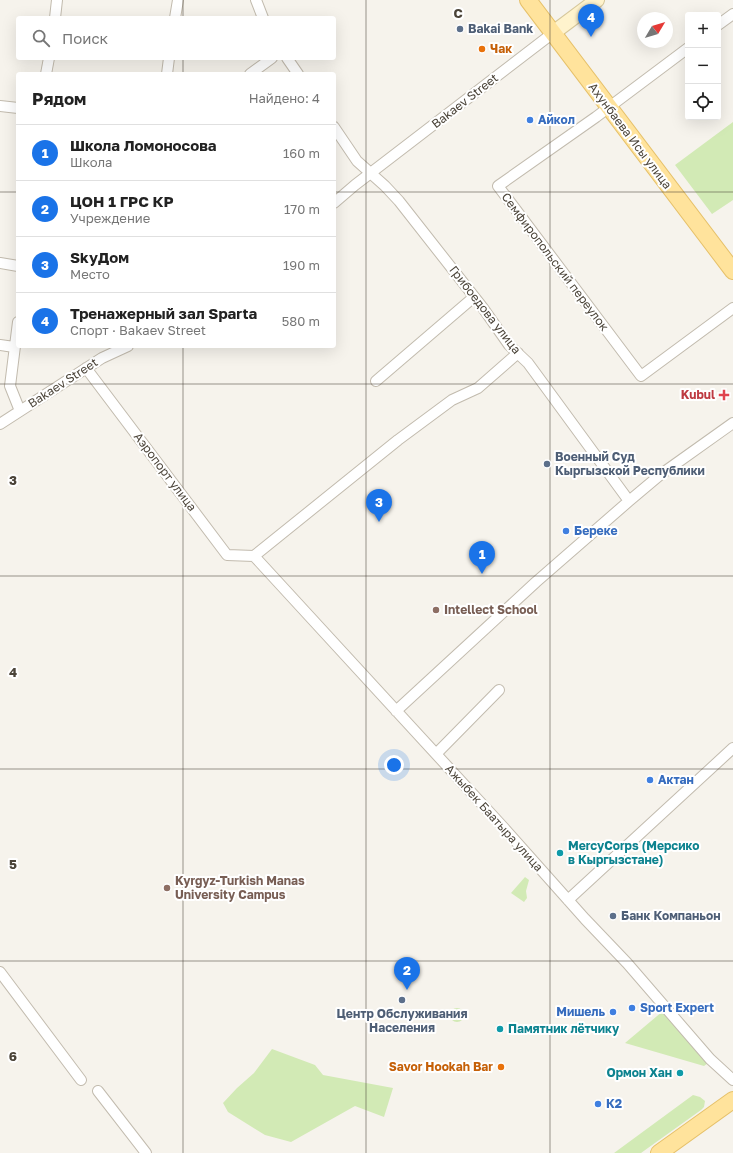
<!DOCTYPE html>
<html lang="ru">
<head>
<meta charset="utf-8">
<style>
	:root { --surface:#fff; --page:#f2f2f2; --text:#222; --muted:#767676; --line:#e0e0e0; --accent:#1a73e8 }
	body { margin:0; font-family:"Golos Text",sans-serif; background:var(--page); color:var(--text) }
	.controls { position:absolute; right:12px; top:12px; display:grid; overflow:hidden; border-radius:4px; box-shadow:0 4px 16px #0002 }
	.controls button { width:36px; height:36px; display:grid; place-items:center; padding:0; border:0; border-bottom:1px solid var(--line); background:var(--surface); color:var(--text); font:20px sans-serif }
	.compass { position:absolute; left:637px; top:12px; width:36px; height:36px; border-radius:50%; background:var(--surface); box-shadow:0 4px 16px #0002; rotate:52deg }
	.you { position:absolute; left:394px; top:765px; width:14px; height:14px; margin:-10px; border:3px solid #fff; border-radius:50%; background:#1a73e8; box-shadow:0 0 0 6px #1a73e833 }
	.badge { display:grid; place-items:center; width:26px; height:26px; border-radius:50%; background:var(--accent); color:#fff; font-size:13px; font-weight:700 }
	.pin { position:absolute; translate:-50% -33px; filter:drop-shadow(0 1px 2px #0008) }
	.pin::after { content:''; position:absolute; top:21px; width:14px; height:12px; background:inherit; clip-path:polygon(0 0,100% 0,50% 100%) }
	.list { margin:0; padding:0; list-style:none }
	h2 { display:flex; justify-content:space-between; align-items:center; height:52px; margin:0; padding:0 16px; font-size:17px }
	h2 small { font-size:13px; font-weight:400; color:var(--muted) }
	.list li { display:grid; grid-template-columns:26px 1fr auto; gap:12px; align-items:center; box-sizing:border-box; height:56px; padding:0 16px; border-top:1px solid var(--line) }
	.list b { display:block; font-size:15px; white-space:nowrap }
	.list p { margin:0; font-size:13px; white-space:nowrap; color:var(--muted) }
	.list em { font-size:13px; font-style:normal; color:var(--muted) }
	.icon { flex:none; width:22px; height:22px; fill:none; stroke:currentColor; stroke-width:2; stroke-linecap:round; stroke-linejoin:round }
	.map { position:relative; flex:none; width:733px; height:1153px; overflow:hidden }
	.search { position:absolute; background:var(--surface); box-shadow:0 4px 16px #0002; left:16px; top:16px; width:320px; height:44px; display:flex; align-items:center; gap:10px; box-sizing:border-box; padding:0 14px; border-radius:4px; color:var(--muted); font-size:15px }
	.panel { position:absolute; background:var(--surface); box-shadow:0 4px 16px #0002; left:16px; top:72px; width:320px; height:276px; border-radius:4px }
	.map>svg:first-child { display:block }
	.green { fill:#d2eab5 }
	.lines { fill:none; stroke-linecap:round; stroke-linejoin:round }
	.minor-casing { stroke:#c2bbae; stroke-width:12 }
	.secondary-casing { stroke:#d6c79b; stroke-width:16 }
	.primary-casing { stroke:#e6c16a; stroke-width:18 }
	.minor { stroke:#fff; stroke-width:10 }
	.secondary { stroke:#fff3cd; stroke-width:14 }
	.primary { stroke:#ffe39c; stroke-width:16 }
	.grid { fill:none; stroke:#4b4439; stroke-width:1; stroke-opacity:0.55 }
	.service-dot { fill:#5c6f8a; stroke:#fff; stroke-width:1.5 }
	.food-dot { fill:#e8710a; stroke:#fff; stroke-width:1.5 }
	.shop-dot { fill:#3f7fe0; stroke:#fff; stroke-width:1.5 }
	.health-dot { fill:#e0444e; stroke:#fff; stroke-width:1.5 }
	.education-dot { fill:#8d6e63; stroke:#fff; stroke-width:1.5 }
	.culture-dot { fill:#0f9aa8; stroke:#fff; stroke-width:1.5 }
	.labels { text-anchor:middle; stroke-width:4; stroke-linejoin:round; paint-order:stroke }
	.service-label { font-size:12px; font-weight:bold; fill:#4e5e75; stroke:#fff; text-anchor:start }
	.food-label { font-size:12px; font-weight:bold; fill:#c56008; stroke:#fff; text-anchor:start }
	.street-label { font-size:12px; fill:#4b4439; stroke:#fff }
	.shop-label { font-size:12px; font-weight:bold; fill:#366cbe; stroke:#fff; text-anchor:start }
	.health-label { font-size:12px; font-weight:bold; fill:#be3a42; stroke:#fff; text-anchor:end }
	.education-label { font-size:12px; font-weight:bold; fill:#785e54; stroke:#fff; text-anchor:start }
	.culture-label { font-size:12px; font-weight:bold; fill:#0d838f; stroke:#fff; text-anchor:start }
	.grid-label { font-size:13px; text-anchor:middle; font-weight:bold; fill:#4b4439; stroke:#fff; stroke-width:4; stroke-linejoin:round; paint-order:stroke }
</style>
</head>
<body>
<div class="map">
<svg width="733" height="1153" viewBox="0 0 733 1153">
	<rect width="100%" height="100%" fill="#f6f3ec"/>
	<path class="green" d="M733,122V200L712,214L675,165Z
		M525,877L529,880L526,891L527,898L524,902L511,893Z
		M450 1015a7 7 0 1 1 14 0a7 7 0 1 1-14 0Z
		M663,1011L708,1063L704,1066L625,1043Z
		M272,1049L315,1065L323,1075L393,1088L384,1117L355,1106L291,1142L265,1135L228,1112L223,1103L237,1088L254,1073Z
		M693,1095L700,1097L705,1101L704,1107L701,1110L641,1153H614Z"/>
	<g class="lines">
		<g class="minor-casing">
			<path id="minor" d="M256,0L263,18
				M55,18L57,0
				M175,18L178,0
				M718,25L733,14
				M688,48L596,117L498,186L641,376L733,308
				M287,58L298,74
				M46,74L49,58
				M167,74L169,58
				M250,74L272,58
				M0,106L18,108
				M334,127L357,161L385,186L399,201L483,308L509,345L528,363L629,501
				M334,203L355,185L553,33
				M0,263L18,266
				M18,322L10,386L20,411
				M0,345L14,347
				M86,368L227,555L254,556
				M376,381L474,297
				M0,424L102,358L128,346
				M254,556L504,828L585,919L627,963L710,1059L733,1080
				M254,556L398,440L452,400L478,388L518,353
				M396,711L536,582L629,501L660,475L733,423
				M436,754L499,690
				M568,900L733,748
				M0,972L81,1080
				M98,1091L146,1153"/>
		</g>
		<g class="secondary-casing">
			<path id="secondary" d="M553,33L597,0"/>
		</g>
		<g class="primary-casing">
			<path id="primary" d="M528,0L733,271
				M659,1153L733,1100"/>
		</g>
		<use href="#minor" class="minor"/>
		<use href="#secondary" class="secondary"/>
		<use href="#primary" class="primary"/>
	</g>
	<path class="grid" d="M183,0V18M366,0V1153M550,0V1153M183,58V74M0,192H18M334,192H733M183,346V1153M0,384H733M0,576H733M0,769H733M0,961H733"/>
	<g class="service-dot">
		<circle cx="460" cy="29" r="4"/>
		<circle cx="547" cy="464" r="4"/>
		<circle cx="613" cy="916" r="4"/>
		<circle cx="402" cy="1000" r="4"/>
	</g>
	<g class="food-dot">
		<circle cx="482" cy="49" r="4"/>
		<circle cx="501" cy="1067" r="4"/>
	</g>
	<g class="shop-dot">
		<circle cx="530" cy="120" r="4"/>
		<circle cx="566" cy="531" r="4"/>
		<circle cx="650" cy="780" r="4"/>
		<circle cx="632" cy="1008" r="4"/>
		<circle cx="613" cy="1012" r="4"/>
		<circle cx="598" cy="1104" r="4"/>
	</g>
	<path class="health-dot" d="M722 389h4v4h4v4h-4v4h-4v-4h-4v-4h4z"/>
	<g class="education-dot">
		<circle cx="436" cy="610" r="4"/>
		<circle cx="167" cy="888" r="4"/>
	</g>
	<g class="culture-dot">
		<circle cx="560" cy="853" r="4"/>
		<circle cx="500" cy="1029" r="4"/>
		<circle cx="680" cy="1073" r="4"/>
	</g>
	<g class="labels">
		<g class="service-label">
			<text x="468" y="33">Bakai Bank</text>
			<text x="555" y="461">Военный Суд<tspan x="555" dy="14">Кыргызской Республики</tspan></text>
			<text x="621" y="920">Банк Компаньон</text>
			<text x="402" y="1018" text-anchor="middle">Центр Обслуживания<tspan x="402" dy="14">Населения</tspan></text>
		</g>
		<g class="food-label">
			<text x="490" y="53">Чак</text>
			<text x="493" y="1071" text-anchor="end">Savor Hookah Bar</text>
		</g>
		<g class="street-label">
			<text transform="translate(465 101) rotate(-38)" y="4">Bakaev Street</text>
			<text transform="translate(630 136) rotate(53)" y="4">Ахунбаева Исы улица</text>
			<text transform="translate(555 262) rotate(53)" y="4">Семфиропольский переулок</text>
			<text transform="translate(485 310) rotate(52)" y="4">Грибоедова улица</text>
			<text transform="translate(63 383) rotate(-33)" y="4">Bakaev Street</text>
			<text transform="translate(165 472) rotate(53)" y="4">Аэропорт улица</text>
			<text transform="translate(494 818) rotate(48)" y="4">Ажыбек Баатыра улица</text>
		</g>
		<g class="shop-label">
			<text x="538" y="124">Айкол</text>
			<text x="574" y="535">Береке</text>
			<text x="658" y="784">Актан</text>
			<text x="640" y="1012">Sport Expert</text>
			<text x="605" y="1016" text-anchor="end">Мишель</text>
			<text x="606" y="1108">К2</text>
		</g>
		<g class="health-label">
			<text x="715" y="399">Kubul</text>
		</g>
		<g class="education-label">
			<text x="444" y="614">Intellect School</text>
			<text x="175" y="885">Kyrgyz-Turkish Manas<tspan x="175" dy="14">University Campus</tspan></text>
		</g>
		<g class="culture-label">
			<text x="568" y="850">MercyCorps (Мерсико<tspan x="568" dy="14">в Кыргызстане)</tspan></text>
			<text x="508" y="1033">Памятник лётчику</text>
			<text x="672" y="1077" text-anchor="end">Ормон Хан</text>
		</g>
	</g>
	<g class="grid-label">
		<text x="458" y="18">C</text>
		<text x="13" y="485">3</text>
		<text x="13" y="677">4</text>
		<text x="13" y="869">5</text>
		<text x="13" y="1061">6</text>
	</g>
</svg>
<div class="controls">
<button>+</button>
<button>−</button>
<button><svg class="icon" aria-label="locate" viewBox="0 0 24 24"><circle cx="12" cy="12" r="6"/><path d="M12 2v4M12 18v4M2 12h4M18 12h4"/></svg></button>
</div>
<svg class="compass" viewBox="-18 -18 36 36"><path d="M0-13l5 13h-10z" fill="#e53935"/><path d="M0 13l5-13h-10z" fill="#767676"/></svg>
<div class="you"></div>
<div class="pin badge" style="left:482px;top:574px">1</div>
<div class="pin badge" style="left:407px;top:990px">2</div>
<div class="pin badge" style="left:379px;top:522px">3</div>
<div class="pin badge" style="left:591px;top:37px">4</div>
<div class="search"><svg class="icon" aria-label="search" viewBox="0 0 24 24"><circle cx="10" cy="10" r="6"/><path d="M15 15l6 6"/></svg>Поиск</div>
<section class="panel">
<h2>Рядом<small>Найдено: 4</small></h2>
<ul class="list">
<li><span class="badge">1</span><div><b>Школа Ломоносова</b><p>Школа</p></div><em>160 m</em></li>
<li><span class="badge">2</span><div><b>ЦОН 1 ГРС КР</b><p>Учреждение</p></div><em>170 m</em></li>
<li><span class="badge">3</span><div><b>SkyДом</b><p>Место</p></div><em>190 m</em></li>
<li><span class="badge">4</span><div><b>Тренажерный зал Sparta</b><p>Спорт · Bakaev Street</p></div><em>580 m</em></li>
</ul>
</section>
</div>
</body>
</html>
